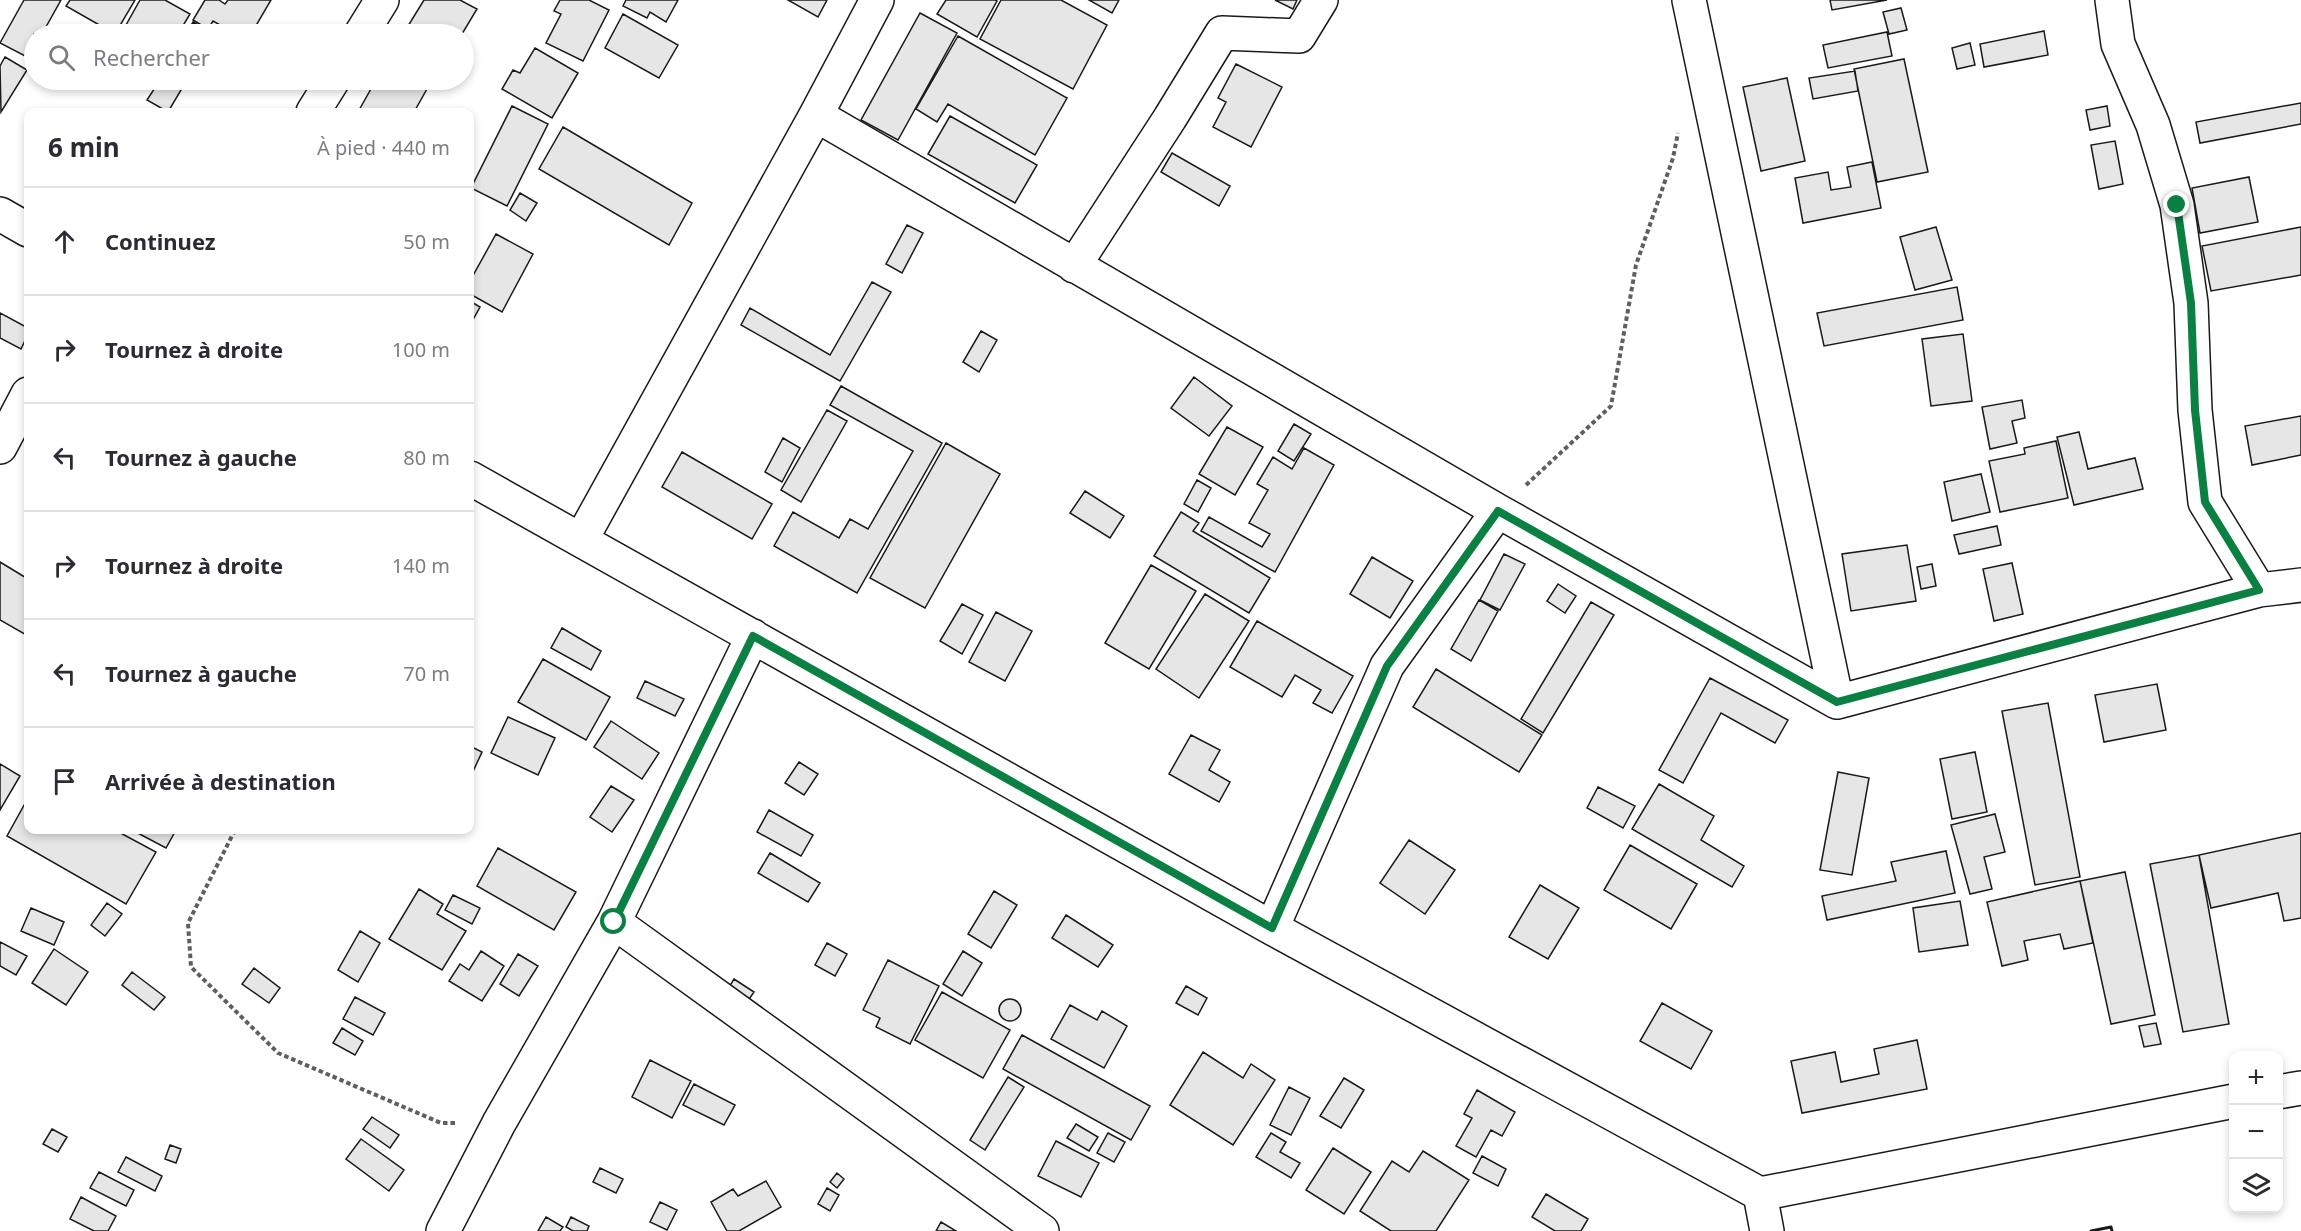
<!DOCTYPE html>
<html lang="fr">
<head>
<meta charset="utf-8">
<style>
	:root { --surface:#fff; --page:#f2f2f3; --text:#2b2b33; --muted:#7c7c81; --line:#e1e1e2 }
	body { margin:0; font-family:"Noto Sans",sans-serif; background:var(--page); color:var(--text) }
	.controls { position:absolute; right:18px; bottom:18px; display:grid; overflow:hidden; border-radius:12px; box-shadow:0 3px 9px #0003 }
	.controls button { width:54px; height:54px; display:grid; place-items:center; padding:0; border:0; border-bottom:2px solid var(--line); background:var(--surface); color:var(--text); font:30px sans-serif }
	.stop { position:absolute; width:18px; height:18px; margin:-14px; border:4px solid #0b8043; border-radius:50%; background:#fff }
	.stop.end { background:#0b8043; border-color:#fff; box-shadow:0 2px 6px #0008 }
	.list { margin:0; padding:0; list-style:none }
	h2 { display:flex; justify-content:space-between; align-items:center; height:78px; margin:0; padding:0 24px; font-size:26px }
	h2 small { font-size:20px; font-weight:400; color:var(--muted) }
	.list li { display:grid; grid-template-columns:39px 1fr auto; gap:18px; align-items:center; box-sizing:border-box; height:108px; padding:0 24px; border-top:2px solid var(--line) }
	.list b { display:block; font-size:22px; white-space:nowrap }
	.list em { font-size:20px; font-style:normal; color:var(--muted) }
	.icon { flex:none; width:33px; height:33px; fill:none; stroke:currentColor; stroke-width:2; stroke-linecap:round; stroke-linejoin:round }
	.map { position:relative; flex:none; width:2301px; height:1231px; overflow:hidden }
	.search { position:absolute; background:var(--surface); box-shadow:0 3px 9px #0003; left:24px; top:24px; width:450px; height:66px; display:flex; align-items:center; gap:15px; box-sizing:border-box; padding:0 21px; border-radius:33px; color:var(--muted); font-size:22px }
	.panel { position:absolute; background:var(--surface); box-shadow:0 3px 9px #0003; left:24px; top:108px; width:450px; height:726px; border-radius:12px }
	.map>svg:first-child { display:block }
	.building { fill:#e6e6e6; stroke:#1a1a1a; stroke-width:1.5 }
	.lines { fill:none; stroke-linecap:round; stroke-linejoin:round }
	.minor-casing { stroke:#1a1a1a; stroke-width:36 }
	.path { stroke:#5f5f5f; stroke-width:4; stroke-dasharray:4.5 3; stroke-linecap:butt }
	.minor { stroke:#fff; stroke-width:33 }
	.wall { stroke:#1a1a1a; stroke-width:3 }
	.route { stroke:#0b8043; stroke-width:8 }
</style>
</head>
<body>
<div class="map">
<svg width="2301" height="1231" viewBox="0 0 2301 1231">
	<rect width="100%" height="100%" fill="#fff"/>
	<path class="building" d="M24,0H61L42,34H34V48L29,58L0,43Z
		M70,0H135L115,34L66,6Z
		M140,0H165L190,14L178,34H121Z
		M205,0H219L225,4L228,0H271L251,34H236L213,21L208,29L193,20Z
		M424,0H460L477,9L462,34H423L408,26Z
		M560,0H589L609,10L583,61L546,43L561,14L554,11Z
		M626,0H678L666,22L650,12L647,18L623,6Z
		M788,0H827L818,17Z
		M946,0H995L997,1L977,37L937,14Z
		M1001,0H1061L1107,25L1073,89L980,39Z
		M1089,0H1119L1112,13Z
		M1275,0H1297L1293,9Z
		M1830,0H1887L1832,10Z
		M1901,8L1907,30L1889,34L1883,12Z
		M920,13L957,33L898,140L861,120Z
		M623,14L678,45L659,78L605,48Z
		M193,22L213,34H186Z
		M2044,31L2048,55L1984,67L1980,44Z
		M1887,32L1892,56L1828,68L1823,45Z
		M958,36L1067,98L1035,155L948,104L937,122L916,109Z
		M1970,43L1975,65L1957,69L1952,48Z
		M535,48L578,73L552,118L502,89L513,70L520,73Z
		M5,57L27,70L1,112L0,66Z
		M1904,59L1928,172L1877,182L1854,69Z
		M1236,64L1282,87L1251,147L1213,127L1226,102L1218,98Z
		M1855,71L1858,91L1813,99L1809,78Z
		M1787,78L1805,161L1761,171L1743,87Z
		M160,80H187L168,112L147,100Z
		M376,80H432L414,112H358Z
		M2301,103V124L2200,143L2196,122Z
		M512,106L548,124L507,206L471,188Z
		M2107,106L2110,126L2090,130L2086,110Z
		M950,116L1037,165L1015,203L928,154Z
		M563,127L692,203L669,245L539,169Z
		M2115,141L2123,184L2099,189L2091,145Z
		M1172,153L1230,186L1219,206L1161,172Z
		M1872,162L1881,208L1803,223L1795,178L1828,172L1831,190L1851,187L1847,167Z
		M2249,177L2258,222L2200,233L2192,188Z
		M520,193L537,203L526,221L510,210Z
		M907,225L923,233L902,273L886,264Z
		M1936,227L1952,280L1915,290L1900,237Z
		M2301,227V275L2211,291L2202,246Z
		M496,234L533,254L502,312L470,294V281Z
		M872,282L891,292L840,381L741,325L750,308L830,355Z
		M1957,287L1963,320L1824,346L1817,313Z
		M470,301L480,307L470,325Z
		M0,313L28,328V334L21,349L0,338Z
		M981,331L997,340L979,372L963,362Z
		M1963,334L1972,401L1931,406L1922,339Z
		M1194,377L1232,406L1209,436L1171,408Z
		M841,386L942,443L857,593L774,546L793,512L839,538L850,519L868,529L913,451L830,405Z
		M2022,400L2025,418L2012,421L2017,443L1990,449L1982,407Z
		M827,410L847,421L801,502L781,490Z
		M2301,416V455L2252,465L2245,426Z
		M1294,424L1311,434L1294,461L1278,451Z
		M1227,427L1263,447L1235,495L1199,474Z
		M2079,432L2088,469L2135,458L2143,489L2074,505L2057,437Z
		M783,438L800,448L782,482L765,472Z
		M2056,441L2068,498L2000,512L1989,461L2025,454L2024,448Z
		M946,443L1000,474L925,608L870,578Z
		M1304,448L1334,465L1275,572L1201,531L1209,517L1262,547L1270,534L1249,523L1268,490L1257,484L1273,457L1292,469Z
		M682,452L772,504L752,539L662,487Z
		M1981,474L1990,512L1952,521L1944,482Z
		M1197,480L1211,488L1198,512L1184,504Z
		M1085,491L1124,516L1110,538L1070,513Z
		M1181,512L1199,523L1193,531L1270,578L1249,613L1154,556Z
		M1997,526L2001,545L1959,554L1954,535Z
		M1907,545L1916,601L1851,611L1842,554Z
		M1504,554L1525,564L1500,610L1480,600Z
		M1372,557L1413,581L1390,618L1350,594Z
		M0,562L28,579V636L0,620Z
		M2012,563L2023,614L1994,621L1983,569Z
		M1932,564L1936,586L1921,589L1917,567Z
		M1151,565L1196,591L1149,669L1105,643Z
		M1558,584L1576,596L1565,613L1547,601Z
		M1205,594L1249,621L1199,698L1156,669Z
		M1479,600L1498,611L1471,661L1451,649Z
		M1591,602L1614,615L1543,733L1521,719Z
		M962,604L983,615L962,654L940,641Z
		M996,612L1032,631L1005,681L969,662Z
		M1257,621L1353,676L1332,713L1313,703L1321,690L1295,675L1282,697L1230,667Z
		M562,628L601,651L591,670L551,648Z
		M543,659L610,697L586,740L518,702Z
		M1436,669L1542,735L1519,772L1413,707Z
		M1710,678L1788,720L1775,743L1721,713L1683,783L1659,770Z
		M645,681L684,699L675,716L637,698Z
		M2157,684L2166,730L2104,742L2095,695Z
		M2048,703L2080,877L2035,885L2002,711Z
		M508,717L555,738L538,775L491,753Z
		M611,721L659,753L642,779L594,747Z
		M1191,735L1220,750L1209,770L1230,782L1219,802L1169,774Z
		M470,746L482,752L470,778Z
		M1975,752L1987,812L1952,819L1940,759Z
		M799,762L818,774L804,795L785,783Z
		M0,764L20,776L0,810Z
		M1838,772L1869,778L1852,875L1820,870Z
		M1659,784L1714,816L1701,840L1744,866L1732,887L1632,829Z
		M611,786L634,800L612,832L590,817Z
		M1598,787L1635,806L1623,828L1587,808Z
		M28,798V830H115L156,852L126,904L7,836Z
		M769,810L813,835L801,856L757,832Z
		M1995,814L2005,852L1984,857L1992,889L1970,894L1951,825Z
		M132,830H176L166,848Z
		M2301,833V918L2284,921L2278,893L2211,908L2199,855Z
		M1409,840L1455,870L1425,914L1380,883Z
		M1630,845L1697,884L1671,929L1604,890Z
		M498,848L576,892L554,930L477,886Z
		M1946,851L1955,893L1827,920L1822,896L1896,881L1891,862Z
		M770,853L820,883L808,902L758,873Z
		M2199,855L2229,1024L2183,1032L2150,864Z
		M2125,872L2155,1015L2111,1024L2080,881Z
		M2080,881L2093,943L2064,949L2060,934L2024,941L2028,960L2002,966L1987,902Z
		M1540,885L1579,908L1548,959L1509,937Z
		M419,889L443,904L437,914L466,931L442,970L389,939Z
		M994,891L1017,905L991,948L968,934Z
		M453,895L480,908L472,924L445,910Z
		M1960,901L1968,945L1919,952L1913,908Z
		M107,903L122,914L105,936L91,925Z
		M31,908L64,922L54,945L21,931Z
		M1066,915L1113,945L1098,967L1052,938Z
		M360,931L380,943L358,982L338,970Z
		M0,942L27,956L16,975L0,966Z
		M827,943L847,954L835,976L815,965Z
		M54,949L88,972L66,1005L32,983Z
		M481,951L504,966L482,1001L449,981L460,964L469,970Z
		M963,951L982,963L962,996L943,984Z
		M518,954L538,966L519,996L500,984Z
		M888,960L939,986L910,1044L876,1027L880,1018L863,1010Z
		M254,968L280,988L269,1003L242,984Z
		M132,972L165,997L154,1010L122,985Z
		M734,979L754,992L743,1008L724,995Z
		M1186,986L1207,998L1198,1015L1176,1003Z
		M942,992L1010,1030L983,1078L915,1040Z
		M355,997L385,1013L373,1035L343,1019Z
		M999 1010a11 11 0 1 1 22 0a11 11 0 1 1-22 0Z
		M1662,1003L1712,1031L1691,1069L1640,1041Z
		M1070,1005L1097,1020L1102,1011L1127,1026L1104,1068L1051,1039Z
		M2156,1023L2161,1044L2144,1047L2139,1026Z
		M342,1028L363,1041L355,1055L333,1043Z
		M1022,1035L1150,1106L1131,1140L1003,1069Z
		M1917,1040L1927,1089L1802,1113L1791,1061L1835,1052L1841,1082L1879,1074L1874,1049Z
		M1203,1052L1243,1078L1251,1064L1275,1080L1233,1145L1170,1105Z
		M650,1060L691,1081L672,1118L632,1097Z
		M1008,1077L1024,1087L985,1150L970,1140Z
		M1344,1078L1364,1090L1341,1128L1320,1116Z
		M694,1084L735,1105L724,1125L683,1105Z
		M1289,1087L1310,1098L1291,1135L1270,1125Z
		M1477,1090L1515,1112L1502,1136L1491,1130L1476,1157L1456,1146L1472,1118L1464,1114Z
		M372,1117L399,1135L390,1148L363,1129Z
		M1076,1124L1098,1137L1089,1151L1067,1138Z
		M52,1129L67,1137L58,1152L43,1144Z
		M1108,1133L1125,1142L1114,1162L1097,1153Z
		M1271,1133L1286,1142L1280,1152L1300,1163L1291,1178L1256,1157Z
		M361,1139L404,1170L389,1191L346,1159Z
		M1056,1141L1099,1163L1081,1197L1038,1176Z
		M170,1145L181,1149L176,1163L165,1159Z
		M1333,1148L1371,1172L1344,1214L1306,1190Z
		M1423,1151L1469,1180L1436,1231H1391L1360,1211L1392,1161L1409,1172Z
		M1482,1156L1506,1169L1498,1186L1473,1173Z
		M126,1157L162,1176L155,1191L118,1172Z
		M600,1168L623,1179L616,1193L593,1182Z
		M99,1172L134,1190L126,1206L90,1188Z
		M837,1173L844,1179L837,1188L830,1182Z
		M766,1181L781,1207L739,1231H727L711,1202L733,1189L738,1196Z
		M827,1188L839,1195L830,1211L818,1204Z
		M1546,1194L1588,1219L1581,1231H1555L1532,1217Z
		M81,1197L116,1216L108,1231H94L70,1219Z
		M660,1202L677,1210L667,1230L650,1222Z
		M546,1217L563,1227L560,1231H538Z
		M571,1217L589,1226L587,1231H573L566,1227Z
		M941,1222L956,1231H936Z"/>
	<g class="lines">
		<g class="minor-casing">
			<path id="minor" d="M1689,0L1837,702
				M2112,0L2118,44L2153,125L2177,205L2191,303L2195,410L2205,502L2259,590
				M361,34L382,0
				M313,112L333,80
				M816,115L1498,511L1837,702L2259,590L2301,585
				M0,214L28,230
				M1074,266L1170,118L1222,33L1299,36L1321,0
				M0,447L28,394
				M470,478L1272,928L1760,1194L2234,1101
				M581,540L816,115L877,0
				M614,922L1042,1231
				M1272,928L1387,666L1498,511
				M2278,1092L2301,1088
				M1760,1194L1767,1231
				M443,1231L499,1123L614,922L753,636"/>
		</g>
		<path class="path" d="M1526,485L1611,406L1636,265L1673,158L1678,133
			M235,830L188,923L191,967L278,1053L441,1123H457"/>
		<use href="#minor" class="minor"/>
		<path class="wall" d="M2091,1231L2111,1227L2112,1231"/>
	</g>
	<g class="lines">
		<path class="route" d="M614,922L753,636L1272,928L1387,666L1498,511L1837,702L2259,590L2205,502L2195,410L2191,303L2177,205"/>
	</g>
</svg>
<div class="controls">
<button>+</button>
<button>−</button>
<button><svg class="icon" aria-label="layers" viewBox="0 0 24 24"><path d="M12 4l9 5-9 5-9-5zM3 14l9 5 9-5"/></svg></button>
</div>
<div class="stop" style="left:614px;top:922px"></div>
<div class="stop end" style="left:2177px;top:205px"></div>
<div class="search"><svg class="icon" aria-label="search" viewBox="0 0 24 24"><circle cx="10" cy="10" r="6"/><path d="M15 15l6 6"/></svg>Rechercher</div>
<section class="panel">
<h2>6 min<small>À pied · 440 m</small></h2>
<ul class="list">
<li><svg class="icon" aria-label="ahead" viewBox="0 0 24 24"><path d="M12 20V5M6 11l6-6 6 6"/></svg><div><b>Continuez</b></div><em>50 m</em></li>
<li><svg class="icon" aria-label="right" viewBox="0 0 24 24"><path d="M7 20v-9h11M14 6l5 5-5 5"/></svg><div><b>Tournez à droite</b></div><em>100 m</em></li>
<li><svg class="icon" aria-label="left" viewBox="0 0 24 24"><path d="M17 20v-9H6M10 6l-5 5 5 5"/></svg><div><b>Tournez à gauche</b></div><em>80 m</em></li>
<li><svg class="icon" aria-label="right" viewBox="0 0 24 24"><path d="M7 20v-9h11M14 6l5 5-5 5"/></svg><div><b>Tournez à droite</b></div><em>140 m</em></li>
<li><svg class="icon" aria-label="left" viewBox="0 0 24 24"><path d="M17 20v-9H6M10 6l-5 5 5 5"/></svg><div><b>Tournez à gauche</b></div><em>70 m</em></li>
<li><svg class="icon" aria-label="arrive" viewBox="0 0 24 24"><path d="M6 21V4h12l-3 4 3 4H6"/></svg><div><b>Arrivée à destination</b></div></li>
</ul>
</section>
</div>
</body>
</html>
